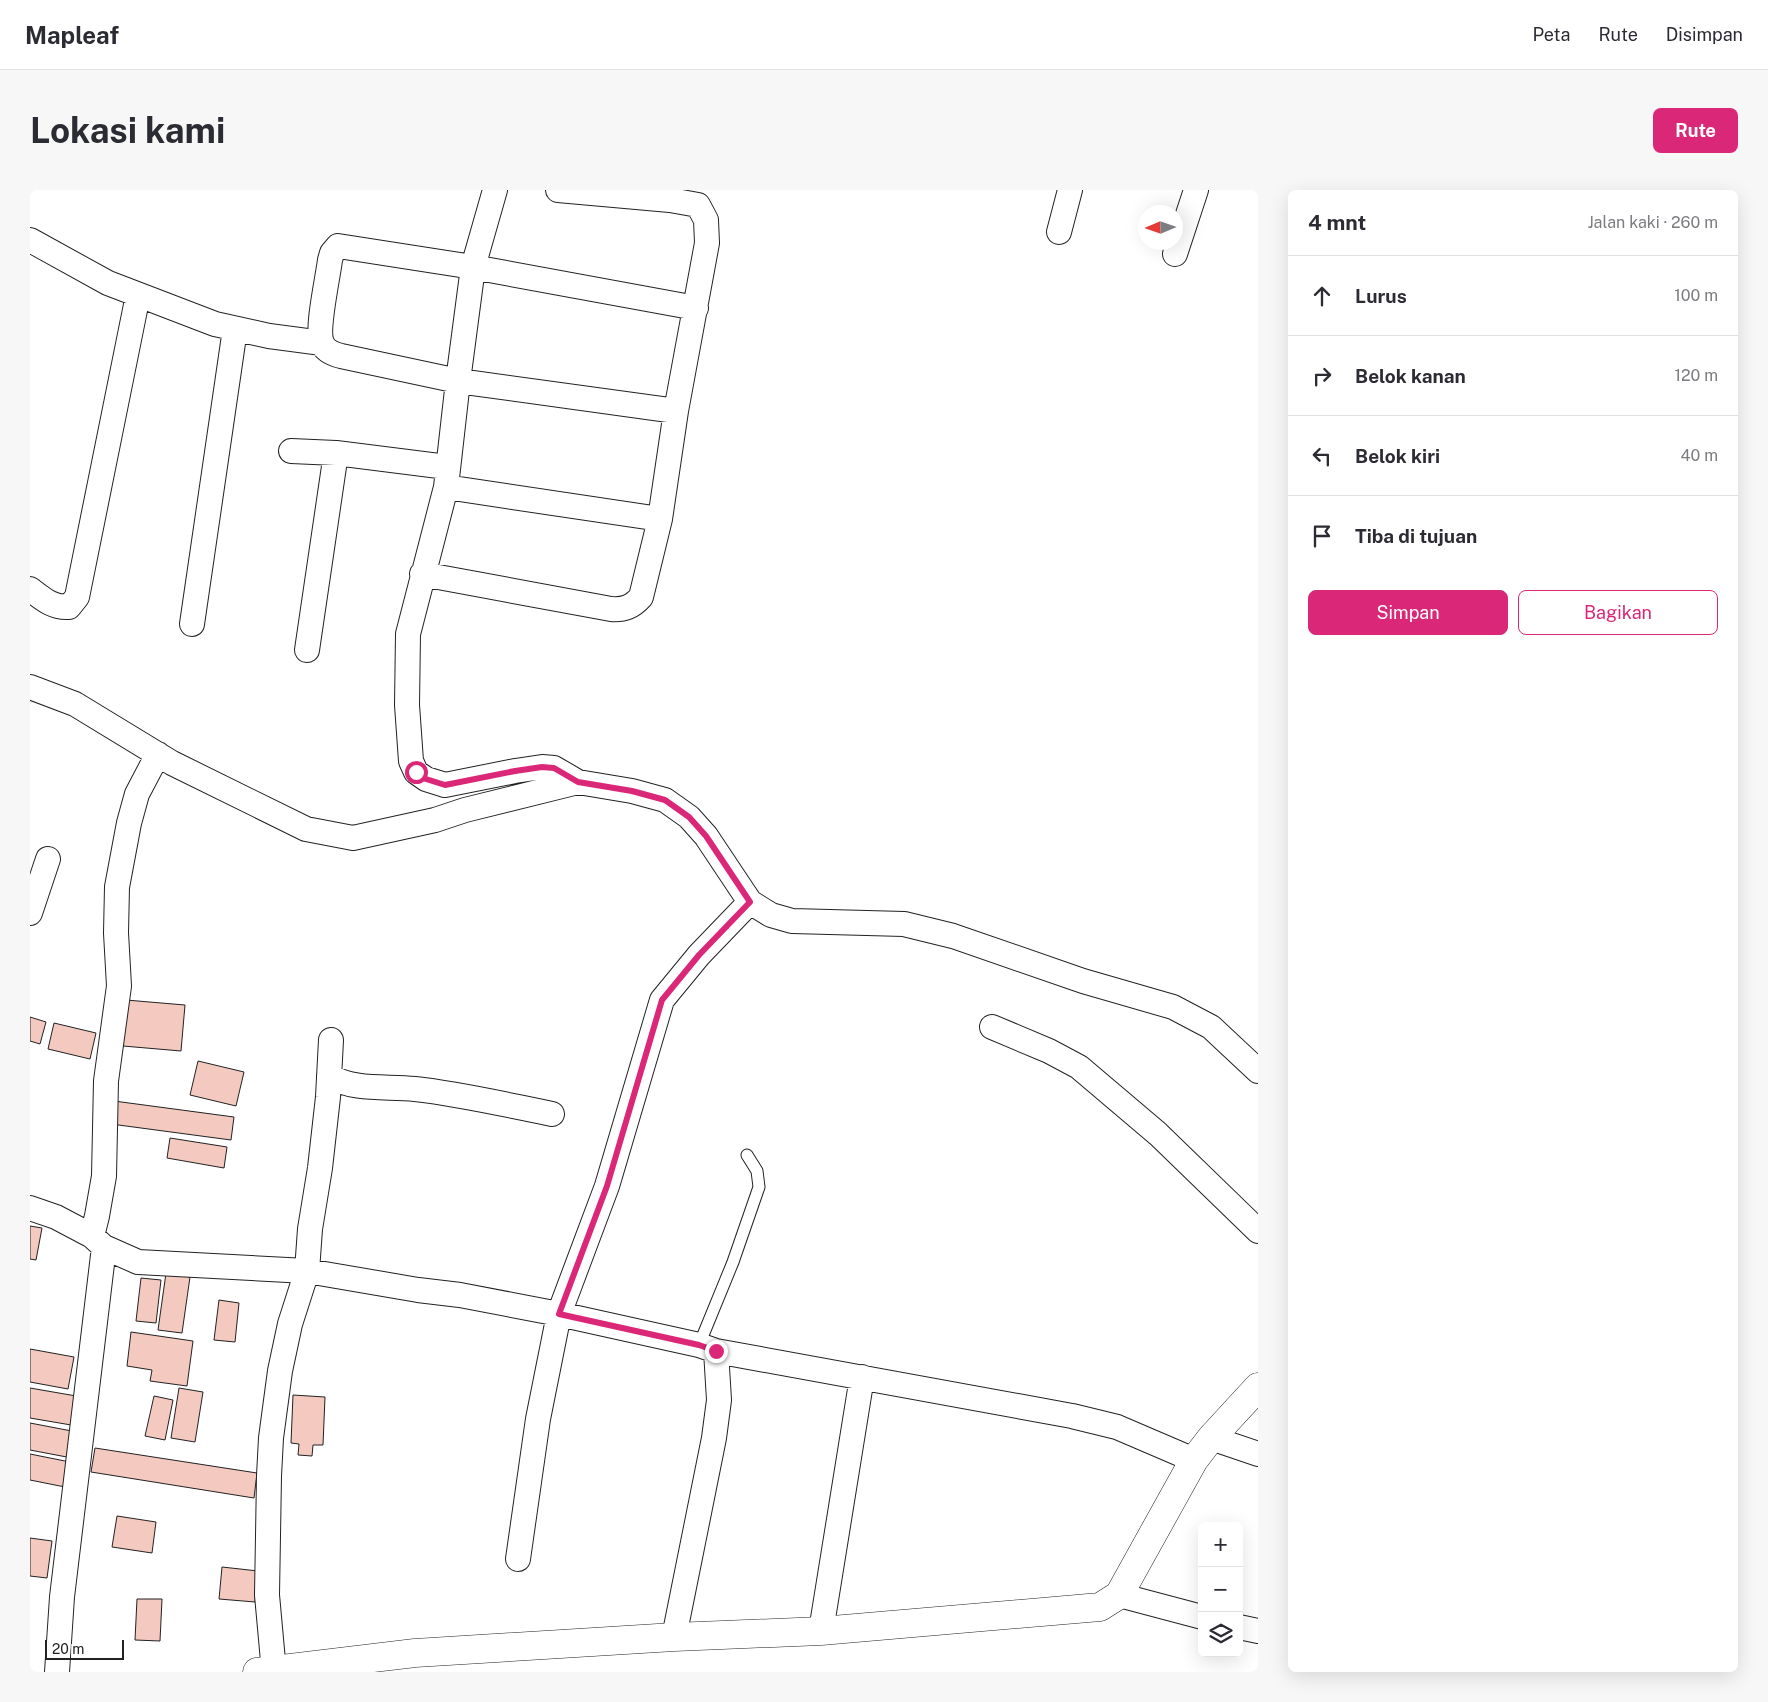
<!DOCTYPE html>
<html lang="id">
<head>
<meta charset="utf-8">
<style>
	:root { --surface:#fff; --page:#f7f7f7; --text:#2b2b33; --muted:#7c7c81; --line:#e1e1e2; --accent:#db2777 }
	body { margin:0; font-family:"Public Sans",sans-serif; background:var(--page); color:var(--text) }
	.controls { position:absolute; right:15px; bottom:15px; display:grid; overflow:hidden; border-radius:8px; box-shadow:0 5px 20px #0002 }
	.controls button { width:45px; height:45px; display:grid; place-items:center; padding:0; border:0; border-bottom:1px solid var(--line); background:var(--surface); color:var(--text); font:25px sans-serif }
	.compass { position:absolute; left:1108px; top:15px; width:45px; height:45px; border-radius:50%; background:var(--surface); box-shadow:0 5px 20px #0002; rotate:268deg }
	.scale { position:absolute; left:15px; bottom:12px; width:79px; box-sizing:border-box; padding-left:5px; border:2px solid #222; border-top:0; font-size:14px; line-height:18px; white-space:nowrap; color:#222; -webkit-text-stroke:4px #fff; paint-order:stroke }
	.stop { position:absolute; width:15px; height:15px; margin:-11px; border:4px solid #db2777; border-radius:50%; background:#fff }
	.stop.end { background:#db2777; border-color:#fff; box-shadow:0 1px 5px #0008 }
	.list { margin:0; padding:0; list-style:none }
	h2 { display:flex; justify-content:space-between; align-items:center; height:65px; margin:0; padding:0 20px; font-size:21px }
	h2 small { font-size:16px; font-weight:400; color:var(--muted) }
	.list li { display:grid; grid-template-columns:32px 1fr auto; gap:15px; align-items:center; box-sizing:border-box; height:80px; padding:0 20px; border-top:1px solid var(--line) }
	.list b { display:block; font-size:19px; white-space:nowrap }
	.list em { font-size:16px; font-style:normal; color:var(--muted) }
	.actions { display:flex; gap:10px; padding:15px 20px }
	.actions a { flex:1; padding:11px 0; border:1px solid var(--accent); border-radius:8px; text-align:center; font-size:18px; color:var(--accent) }
	.actions .main { background:var(--accent); color:#fff }
	.icon { flex:none; width:28px; height:28px; fill:none; stroke:currentColor; stroke-width:2; stroke-linecap:round; stroke-linejoin:round }
	.map { position:relative; flex:none; width:1228px; height:1482px; overflow:hidden; border-radius:8px }
	header { display:flex; align-items:center; gap:30px; box-sizing:border-box; height:70px; padding:0 25px; background:var(--surface); border-bottom:1px solid var(--line) }
	header strong { font-size:24px }
	nav { display:flex; gap:28px; margin-inline-start:auto; font-size:18px }
	.intro { display:flex; align-items:center; justify-content:space-between; box-sizing:border-box; height:120px; padding:0 30px }
	h1 { margin:0; font-size:35px }
	.button { padding:12px 22px; border-radius:8px; background:var(--accent); color:#fff; font-size:18px; font-weight:700 }
	main { display:flex; gap:30px; padding:0 30px }
	aside { flex:1; background:var(--surface); border-radius:8px; box-shadow:0 5px 20px #0002 }
	.map>svg:first-child { display:block }
	.building { fill:#f3c9c0; stroke:#222 }
	.lines { fill:none; stroke-linecap:round; stroke-linejoin:round }
	.lane-casing { stroke:#222; stroke-width:13 }
	.street-casing { stroke:#222; stroke-width:26 }
	.secondary-casing { stroke:#222; stroke-width:29 }
	.lane { stroke:#fff; stroke-width:11 }
	.street { stroke:#fff; stroke-width:24 }
	.secondary { stroke:#fff; stroke-width:28 }
	.route { stroke:#db2777; stroke-width:6 }
</style>
</head>
<body>
<header>
<strong>Mapleaf</strong>
<nav><a>Peta</a><a>Rute</a><a>Disimpan</a></nav>
</header>
<div class="intro"><h1>Lokasi kami</h1><a class="button">Rute</a></div>
<main>
<div class="map">
<svg width="1228" height="1482" viewBox="0 0 1228 1482">
	<rect width="100%" height="100%" fill="#fff"/>
	<path class="building" d="M96,810L155,815L151,861L93,856Z
		M0,827L16,832L10,854L0,851Z
		M24,833L66,843L60,869L18,859Z
		M168,871L214,882L206,916L160,905Z
		M84,911L204,927L201,950L81,934Z
		M140,948L197,957L194,978L137,968Z
		M0,1036L12,1038L6,1070L0,1069Z
		M136,1083L160,1087L152,1143L128,1140Z
		M111,1088L131,1090L126,1133L106,1131Z
		M189,1110L209,1113L205,1152L184,1150Z
		M101,1142L163,1151L157,1196L120,1191L122,1180L97,1176Z
		M0,1159L44,1167L38,1199L0,1192Z
		M0,1198L52,1207L47,1236L0,1228Z
		M149,1198L173,1202L165,1252L141,1248Z
		M263,1205L295,1207L293,1255H283L282,1266L268,1265L269,1254L261,1253Z
		M124,1206L143,1210L135,1250L115,1246Z
		M0,1233L47,1242L42,1268L0,1260Z
		M65,1258L227,1283L224,1308L61,1282Z
		M0,1264L40,1272L35,1297L0,1290Z
		M87,1326L126,1332L122,1363L82,1357Z
		M0,1348L22,1351L17,1388L0,1386Z
		M192,1377L228,1381L225,1412L189,1409Z
		M107,1409H132L130,1451L105,1450Z"/>
	<g class="lines">
		<g class="lane-casing">
			<path id="lane" d="M669,1155L703,1072L729,997L727,981L717,965"/>
		</g>
		<g class="street-casing">
			<path id="street" d="M465,0L443,77L428,191L416,297L378,444L377,515L381,571L386,582L396,589L415,595L485,581L512,577L524,578L548,592
				M1029,42L1040,0
				M0,50L78,93L185,134L239,146L292,153
				M1145,64L1166,0
				M646,221L428,191L311,166C303,164 295,161 292,153C286,140 298,87 300,70L302,63L308,56L443,77L666,118
				M261,261L306,263L417,277
				M416,297L630,329
				M392,384L581,419C594,420 602,417 611,407L630,329L646,221L677,53L676,30L668,15L640,10L528,0
				M0,399C13,409 23,418 39,417L47,407L108,105
				M162,434L205,139
				M277,460L306,263
				M0,497L45,514L142,573L276,639L323,648L405,630L435,620L548,592L602,601L635,610L659,627L676,646L720,712L741,725L762,731L874,734L923,746L1053,791L1143,817L1181,837L1228,881
				M0,723L18,669
				M962,837L1019,861L1049,877L1128,944L1228,1041
				M299,886C325,901 355,896 385,899C431,904 477,915 522,924
				M0,1018L26,1027L62,1046L74,1057L108,1072L277,1081L388,1100L430,1105L529,1124L669,1155L686,1161L1042,1226L1087,1237L1164,1270
				M62,1046L67,1026L74,986L76,891L89,796L86,743L87,697L99,633L107,604L128,564
				M1181,1248L1228,1264
				M488,1369L508,1229L529,1124L577,996L632,810L669,765L720,712
				M1089,1405L1172,1427
				M1209,1437L1228,1441
				M791,1441L832,1187
				M644,1447L684,1248L689,1210L686,1161
				M27,1482L32,1407L74,1057
				M244,1482L237,1405L239,1286L241,1248L250,1181L260,1134L277,1081L280,1039L290,978L298,907L301,850"/>
		</g>
		<g class="secondary-casing">
			<path id="secondary" d="M227,1482L385,1463L644,1447L791,1441L1070,1417L1089,1405L1164,1270L1181,1248L1228,1197"/>
		</g>
		<use href="#lane" class="lane"/>
		<use href="#street" class="street"/>
		<use href="#secondary" class="secondary"/>
	</g>
	<g class="lines">
		<path class="route" d="M386,582L396,589L415,595L485,581L512,577L524,578L548,592L602,601L635,610L659,627L676,646L720,712L669,765L632,810L577,996L529,1124L669,1155L686,1161"/>
	</g>
</svg>
<div class="controls">
<button>+</button>
<button>−</button>
<button><svg class="icon" aria-label="layers" viewBox="0 0 24 24"><path d="M12 4l9 5-9 5-9-5zM3 14l9 5 9-5"/></svg></button>
</div>
<svg class="compass" viewBox="-18 -18 36 36"><path d="M0-13l5 13h-10z" fill="#e53935"/><path d="M0 13l5-13h-10z" fill="#7c7c81"/></svg>
<div class="scale">20 m</div>
<div class="stop" style="left:386px;top:582px"></div>
<div class="stop end" style="left:686px;top:1161px"></div>
</div>
<aside>
<h2>4 mnt<small>Jalan kaki · 260 m</small></h2>
<ul class="list">
<li><svg class="icon" aria-label="ahead" viewBox="0 0 24 24"><path d="M12 20V5M6 11l6-6 6 6"/></svg><div><b>Lurus</b></div><em>100 m</em></li>
<li><svg class="icon" aria-label="right" viewBox="0 0 24 24"><path d="M7 20v-9h11M14 6l5 5-5 5"/></svg><div><b>Belok kanan</b></div><em>120 m</em></li>
<li><svg class="icon" aria-label="left" viewBox="0 0 24 24"><path d="M17 20v-9H6M10 6l-5 5 5 5"/></svg><div><b>Belok kiri</b></div><em>40 m</em></li>
<li><svg class="icon" aria-label="arrive" viewBox="0 0 24 24"><path d="M6 21V4h12l-3 4 3 4H6"/></svg><div><b>Tiba di tujuan</b></div></li>
</ul>
<div class="actions"><a class="main">Simpan</a><a>Bagikan</a></div>
</aside>
</main>
</body>
</html>
